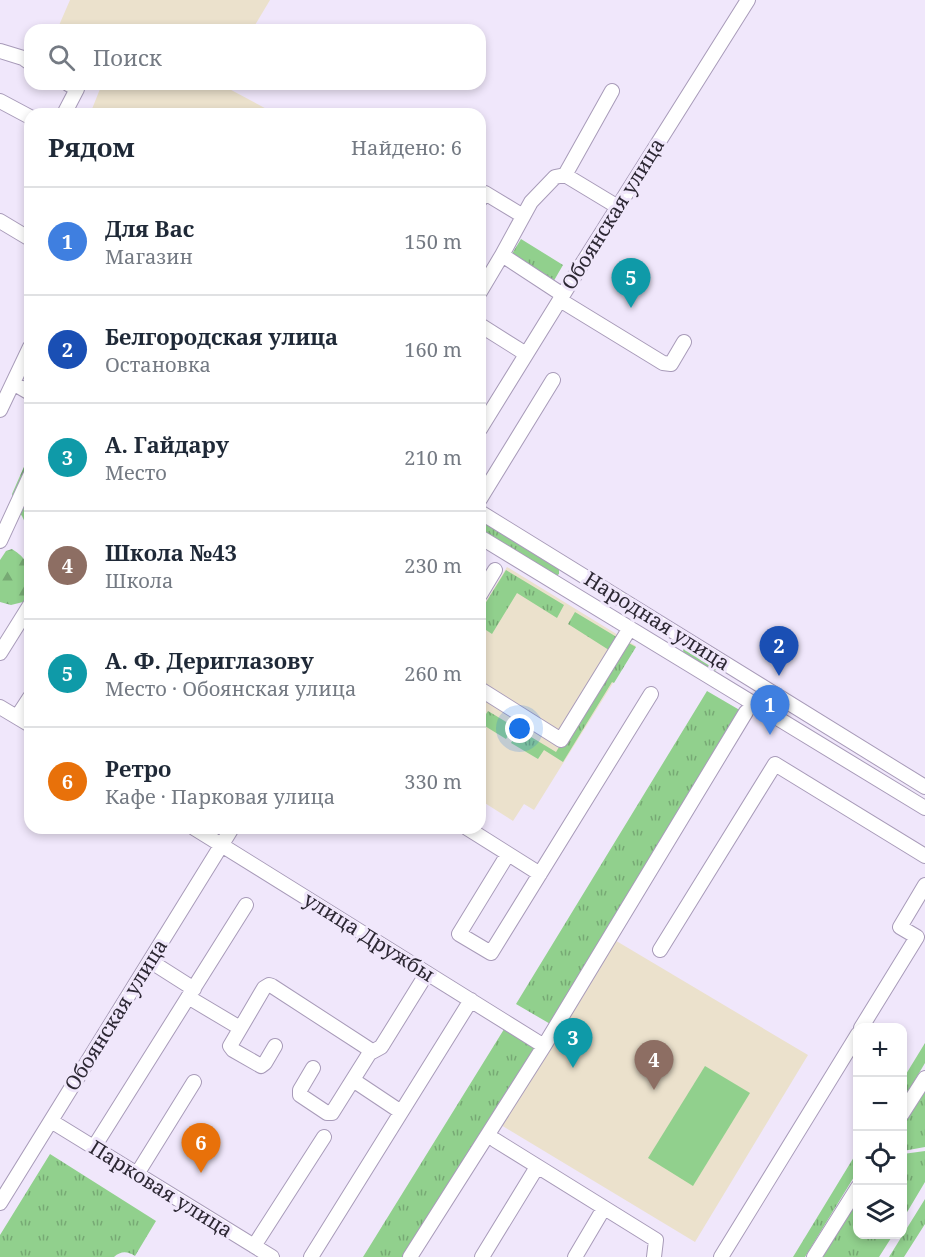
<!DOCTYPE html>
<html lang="ru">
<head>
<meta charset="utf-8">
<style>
	:root { --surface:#fff; --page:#f2f2f3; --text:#1f2937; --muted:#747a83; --line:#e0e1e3; --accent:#a23921 }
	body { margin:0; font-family:"Noto Serif",serif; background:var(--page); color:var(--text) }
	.controls { position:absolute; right:18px; bottom:18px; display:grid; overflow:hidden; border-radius:12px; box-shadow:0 3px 9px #0003 }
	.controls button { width:54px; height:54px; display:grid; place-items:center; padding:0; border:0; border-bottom:2px solid var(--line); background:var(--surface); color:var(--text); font:30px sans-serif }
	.you { position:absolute; left:520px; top:729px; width:21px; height:21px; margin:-15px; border:4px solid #fff; border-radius:50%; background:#1a73e8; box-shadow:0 0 0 9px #1a73e833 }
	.badge { display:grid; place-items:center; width:39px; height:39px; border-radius:50%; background:var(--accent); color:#fff; font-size:20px; font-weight:700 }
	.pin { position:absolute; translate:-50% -50px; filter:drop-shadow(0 2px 3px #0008) }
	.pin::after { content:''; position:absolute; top:32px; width:21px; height:18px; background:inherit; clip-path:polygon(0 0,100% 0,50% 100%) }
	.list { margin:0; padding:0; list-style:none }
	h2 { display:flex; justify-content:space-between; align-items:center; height:78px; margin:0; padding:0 24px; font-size:26px }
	h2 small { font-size:20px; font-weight:400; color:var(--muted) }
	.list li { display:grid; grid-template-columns:39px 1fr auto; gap:18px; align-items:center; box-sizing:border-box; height:108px; padding:0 24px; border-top:2px solid var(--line) }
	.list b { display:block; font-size:22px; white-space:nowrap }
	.list p { margin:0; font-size:20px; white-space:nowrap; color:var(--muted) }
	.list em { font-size:20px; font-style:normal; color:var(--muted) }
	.icon { flex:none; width:33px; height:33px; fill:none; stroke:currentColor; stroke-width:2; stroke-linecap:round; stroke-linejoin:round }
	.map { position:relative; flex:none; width:925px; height:1257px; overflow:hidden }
	.search { position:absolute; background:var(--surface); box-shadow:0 3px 9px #0003; left:24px; top:24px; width:462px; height:66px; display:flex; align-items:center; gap:15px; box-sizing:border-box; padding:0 21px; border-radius:18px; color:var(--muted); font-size:22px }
	.panel { position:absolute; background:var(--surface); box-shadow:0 3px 9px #0003; left:24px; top:108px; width:462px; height:726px; border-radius:18px }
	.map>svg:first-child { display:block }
	.education { fill:#ebe1cc }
	.grass { fill:url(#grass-tufts) }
	.forest { fill:url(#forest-firs) }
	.pitch { fill:#91d08d }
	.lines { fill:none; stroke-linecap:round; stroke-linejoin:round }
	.minor-casing { stroke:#a89bb9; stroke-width:16 }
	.minor { stroke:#fff; stroke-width:14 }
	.labels { text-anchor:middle; stroke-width:6; stroke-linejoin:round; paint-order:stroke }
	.street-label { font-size:20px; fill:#2d2834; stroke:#f0e7fb }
</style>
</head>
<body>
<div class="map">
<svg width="925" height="1257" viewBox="0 0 925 1257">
	<defs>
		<pattern id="grass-tufts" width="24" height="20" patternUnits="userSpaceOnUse" patternTransform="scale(1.5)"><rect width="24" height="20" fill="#91d08d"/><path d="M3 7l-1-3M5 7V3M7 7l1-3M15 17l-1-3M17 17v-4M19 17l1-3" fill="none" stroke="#77a974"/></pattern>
		<pattern id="forest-firs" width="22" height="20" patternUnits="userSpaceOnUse" patternTransform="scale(1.5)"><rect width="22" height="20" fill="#91d08d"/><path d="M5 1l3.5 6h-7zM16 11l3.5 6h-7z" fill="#77a974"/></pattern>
	</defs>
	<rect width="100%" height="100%" fill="#f0e7fb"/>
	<path class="education" d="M70,0H270L252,30H57Z
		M102,84H220L276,114H90Z
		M507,567L636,646L534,810L524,804L513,821L480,800V611Z
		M613,939L808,1055L695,1242L501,1125Z"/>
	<path class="grass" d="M521,239L563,265L552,284L510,257Z
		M480,518L559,567V574L555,577L480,533Z
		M506,570L564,605L557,618L517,593L492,634L480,626V612Z
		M575,612L620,639L612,652L568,624Z
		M625,641L636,647L614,683L612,682L563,762L544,750L538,759L511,743L518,731L513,728L506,739L480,723L488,711L556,752Z
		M684,648H687L717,666V670L712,671L684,653L683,651Z
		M707,691L743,712L552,1025L516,1004Z
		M506,1026L545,1049L417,1257H363Z
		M925,1043V1063L903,1100V1079Z
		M925,1085V1147L903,1151L902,1122Z
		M925,1151V1182L903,1219V1154Z
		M857,1152V1172L805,1257H793Z
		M50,1154L156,1221L135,1256C127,1251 121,1251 114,1257H0V1235Z
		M857,1195L858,1234L893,1235L879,1257H819Z
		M925,1199V1224L904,1257H889Z"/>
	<path class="forest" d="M30,453V543L27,527L22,516L14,506L12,494Z
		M12,549C26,558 30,565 30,582C30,589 30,595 27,601L11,605L0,602V560L6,551Z"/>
	<path class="pitch" d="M705,1066L750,1093L693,1186L648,1158Z"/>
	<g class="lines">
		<g class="minor-casing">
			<path id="minor" d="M0,51L23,58L30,63
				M612,91L565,175L618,207
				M0,101L30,117
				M64,114L77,89L68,84
				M480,200L485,193L523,216
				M0,221L30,239
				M480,292L502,255
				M563,295L502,255L531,202L555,177L565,175
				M560,300L663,363L671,364L684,342
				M480,325L526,354
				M13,383L30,393
				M0,410L30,347
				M480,429L582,264L748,0
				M480,499L553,380
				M480,512L925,787
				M480,537L925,808
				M0,541L30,476
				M480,595L495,570
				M0,653L30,605
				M480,689L561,740L630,628
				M0,707L30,725
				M17,717L30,697
				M194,828L544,1046
				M467,828L540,874
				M508,854L459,934L491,953L651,694
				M660,950L775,764L925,856
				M150,961L194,989
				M188,997L240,1028
				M861,1028L917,937L900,927L925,885
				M275,1046L265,1063L261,1066L233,1050L230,1046L264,988L269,985L272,986L369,1049V1054L332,1113H327L300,1095V1090L313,1068
				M370,1053L381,1047L383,1044L427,973
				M351,1084L354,1082L359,1084L401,1112
				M902,1114L925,1078
				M51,1121L272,1257
				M495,1140L656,1240L654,1257
				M94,1147L246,905
				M137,1174L194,1082
				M0,1203L232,828
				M254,1246L324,1137
				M311,1257L471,1000
				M410,1257L544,1046L746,712
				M482,1257L537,1167
				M575,1257L604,1208
				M721,1257L858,1034
				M814,1257L858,1187"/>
		</g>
		<use href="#minor" class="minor"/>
	</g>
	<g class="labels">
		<g class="street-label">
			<text transform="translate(613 214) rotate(-58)" y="7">Обоянская улица</text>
			<text transform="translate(657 621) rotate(32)" y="7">Народная улица</text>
			<text transform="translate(369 937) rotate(32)" y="7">улица Дружбы</text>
			<text transform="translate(116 1015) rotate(-58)" y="7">Обоянская улица</text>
			<text transform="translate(161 1189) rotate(32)" y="7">Парковая улица</text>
		</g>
	</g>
</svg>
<div class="controls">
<button>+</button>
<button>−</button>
<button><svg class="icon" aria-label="locate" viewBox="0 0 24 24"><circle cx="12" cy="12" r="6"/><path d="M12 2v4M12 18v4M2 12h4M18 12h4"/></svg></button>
<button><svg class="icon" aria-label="layers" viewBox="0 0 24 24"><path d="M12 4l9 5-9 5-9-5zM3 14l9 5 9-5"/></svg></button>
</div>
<div class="you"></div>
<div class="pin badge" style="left:770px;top:735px;background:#3f7fe0">1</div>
<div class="pin badge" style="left:779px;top:676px;background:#1a4fb4">2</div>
<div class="pin badge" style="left:573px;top:1068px;background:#0f9aa8">3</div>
<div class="pin badge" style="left:654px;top:1090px;background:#8d6e63">4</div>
<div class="pin badge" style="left:631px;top:308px;background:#0f9aa8">5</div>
<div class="pin badge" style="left:201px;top:1173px;background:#e8710a">6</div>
<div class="search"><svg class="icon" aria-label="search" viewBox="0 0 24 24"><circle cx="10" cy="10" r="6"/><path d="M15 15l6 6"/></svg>Поиск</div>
<section class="panel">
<h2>Рядом<small>Найдено: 6</small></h2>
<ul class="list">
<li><span class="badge" style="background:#3f7fe0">1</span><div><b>Для Вас</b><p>Магазин</p></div><em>150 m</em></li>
<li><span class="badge" style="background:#1a4fb4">2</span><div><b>Белгородская улица</b><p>Остановка</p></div><em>160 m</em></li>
<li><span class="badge" style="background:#0f9aa8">3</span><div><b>А. Гайдару</b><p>Место</p></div><em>210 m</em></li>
<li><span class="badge" style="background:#8d6e63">4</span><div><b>Школа №43</b><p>Школа</p></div><em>230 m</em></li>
<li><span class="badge" style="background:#0f9aa8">5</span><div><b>А. Ф. Дериглазову</b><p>Место · Обоянская улица</p></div><em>260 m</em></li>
<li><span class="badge" style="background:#e8710a">6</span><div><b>Ретро</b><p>Кафе · Парковая улица</p></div><em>330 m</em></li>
</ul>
</section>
</div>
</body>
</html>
